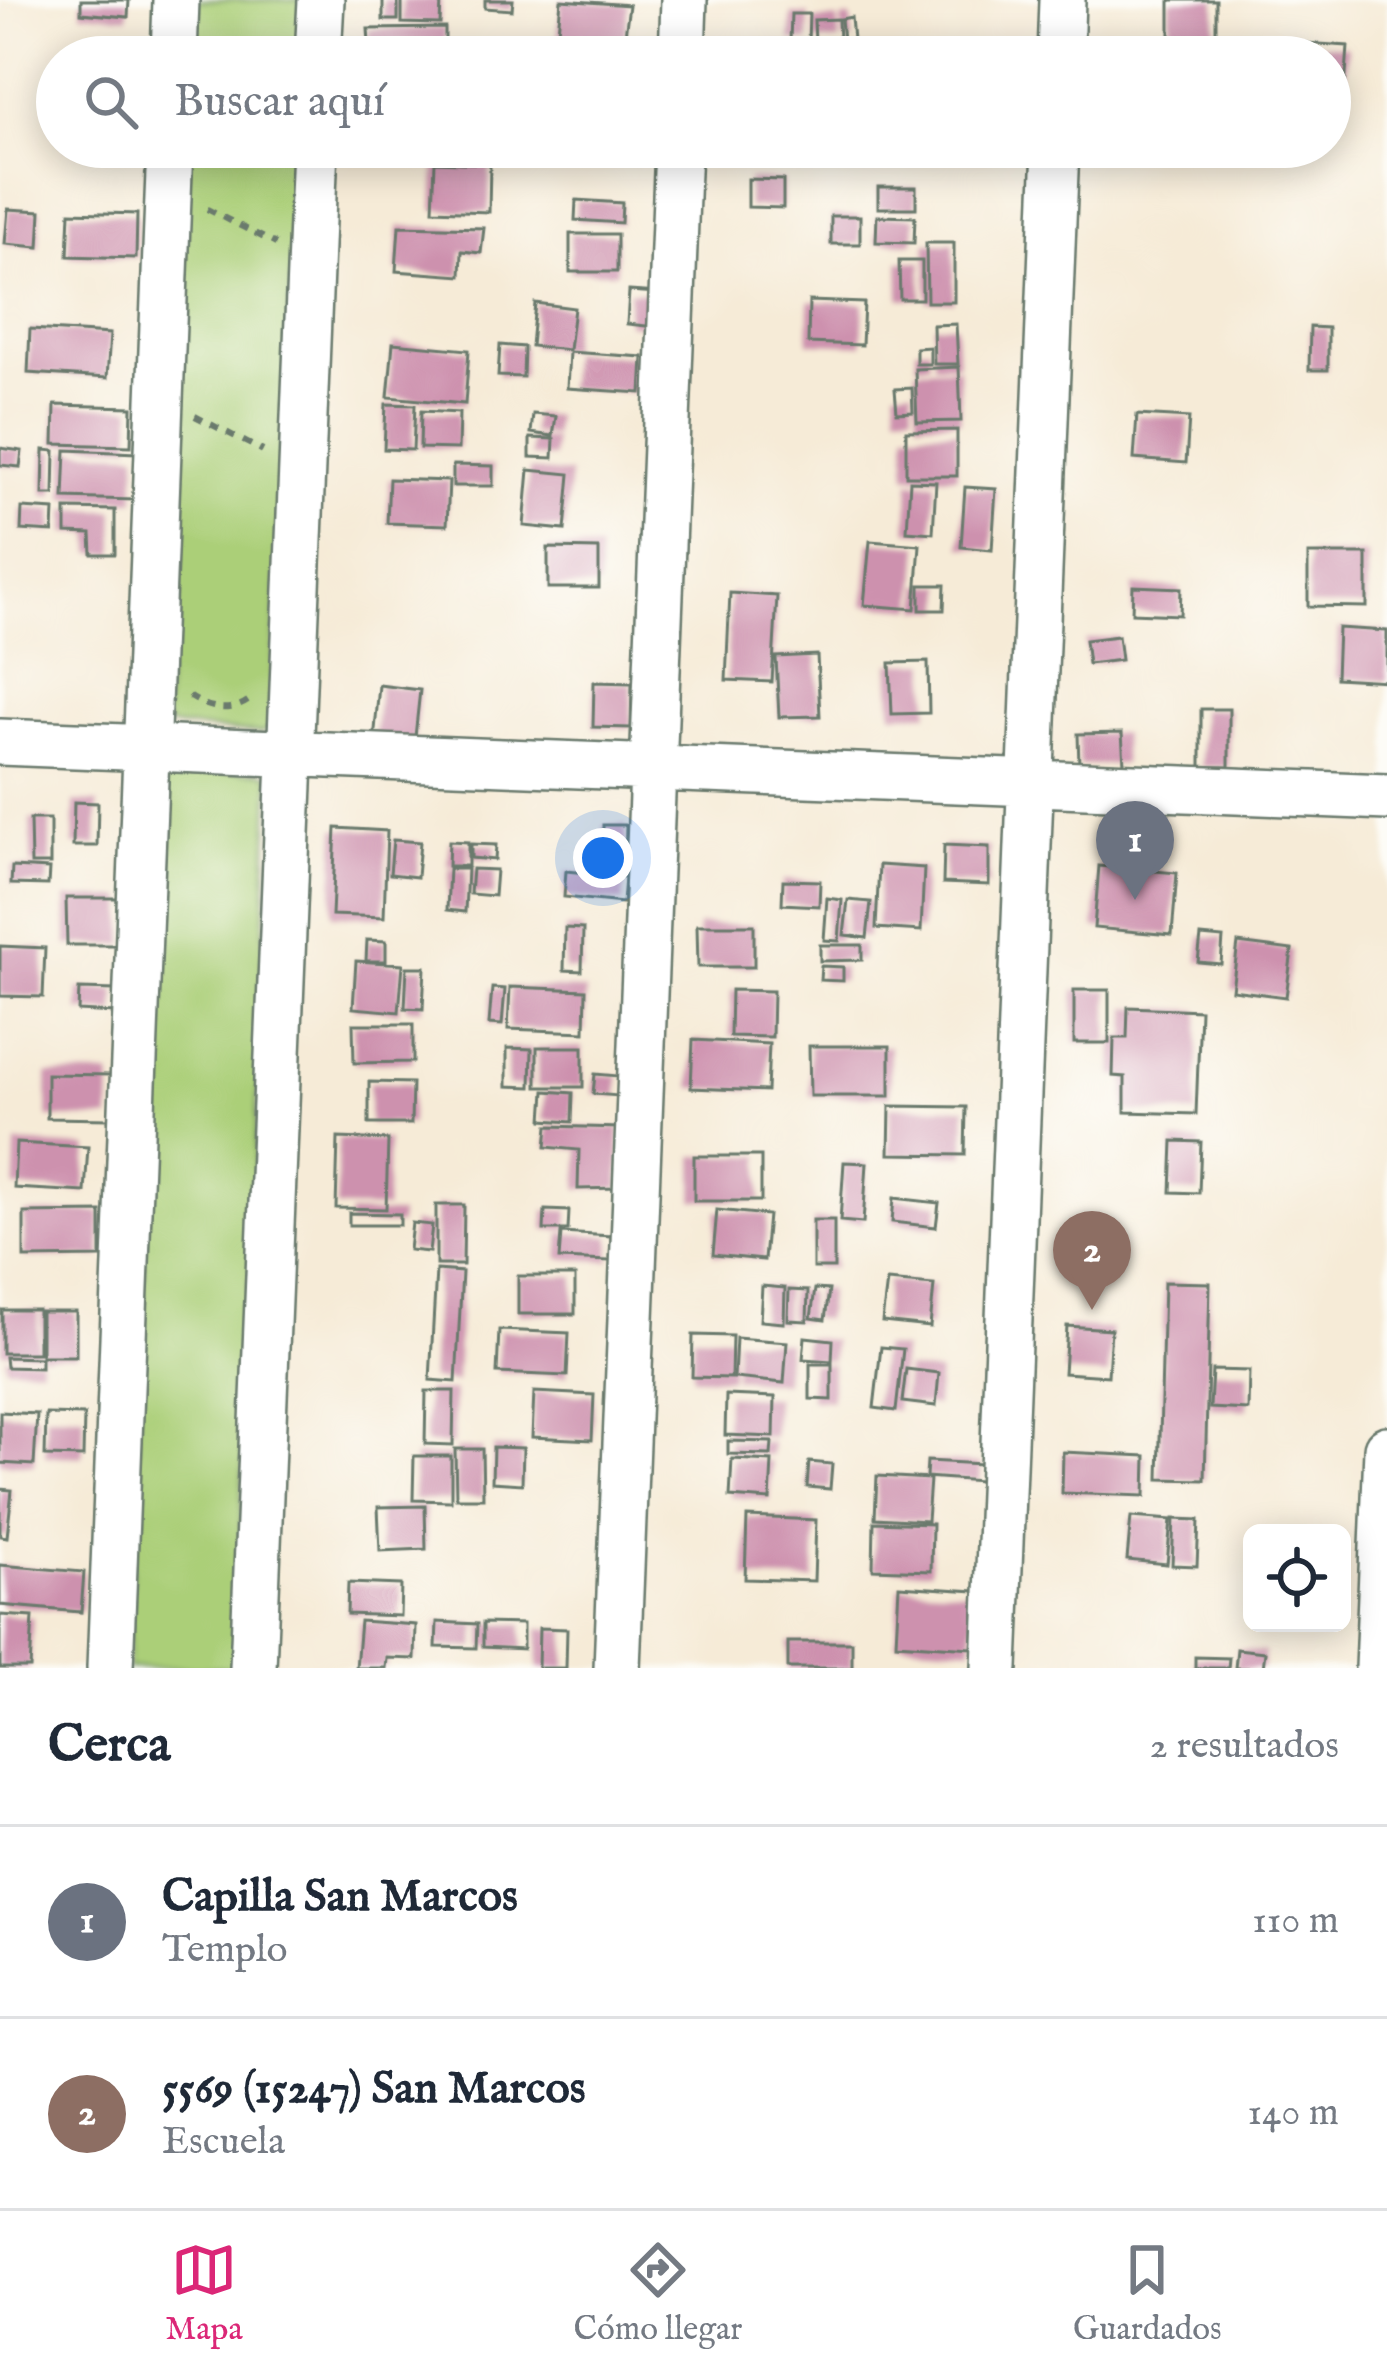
<!DOCTYPE html>
<html lang="es">
<head>
<meta charset="utf-8">
<style>
	:root { --surface:#fff; --page:#f6f6f7; --text:#1f2937; --muted:#747a83; --line:#e0e1e3; --accent:#db2777 }
	body { margin:0; font-family:"IM FELL English",serif; background:var(--page); color:var(--text) }
	.controls { position:absolute; right:36px; bottom:36px; display:grid; overflow:hidden; border-radius:18px; box-shadow:0 6px 30px #0003 }
	.controls button { width:108px; height:108px; display:grid; place-items:center; padding:0; border:0; border-bottom:3px solid var(--line); background:var(--surface); color:var(--text); font:60px sans-serif }
	.you { position:absolute; left:603px; top:858px; width:42px; height:42px; margin:-30px; border:9px solid #fff; border-radius:50%; background:#1a73e8; box-shadow:0 0 0 18px #1a73e833 }
	.badge { display:grid; place-items:center; width:78px; height:78px; border-radius:50%; background:var(--accent); color:#fff; font-size:39px; font-weight:700 }
	.pin { position:absolute; translate:-50% -99px; filter:drop-shadow(0 3px 6px #0008) }
	.pin::after { content:''; position:absolute; top:63px; width:42px; height:36px; background:inherit; clip-path:polygon(0 0,100% 0,50% 100%) }
	.list { margin:0; padding:0; list-style:none }
	h2 { display:flex; justify-content:space-between; align-items:center; height:156px; margin:0; padding:0 48px; font-size:51px }
	h2 small { font-size:39px; font-weight:400; color:var(--muted) }
	.list li { display:grid; grid-template-columns:78px 1fr auto; gap:36px; align-items:center; box-sizing:border-box; height:192px; padding:0 48px; border-top:3px solid var(--line) }
	.list b { display:block; font-size:45px; white-space:nowrap }
	.list p { margin:0; font-size:39px; white-space:nowrap; color:var(--muted) }
	.list em { font-size:39px; font-style:normal; color:var(--muted) }
	.icon { flex:none; width:66px; height:66px; fill:none; stroke:currentColor; stroke-width:2; stroke-linecap:round; stroke-linejoin:round }
	.map { position:relative; flex:none; width:1387px; height:1668px; overflow:hidden }
	.search { position:absolute; background:var(--surface); box-shadow:0 6px 30px #0003; left:36px; right:36px; top:36px; height:132px; display:flex; align-items:center; gap:30px; box-sizing:border-box; padding:0 42px; border-radius:66px; color:var(--muted); font-size:45px }
	.sheet { height:540px; background:var(--surface) }
	nav { display:flex; justify-content:space-around; align-items:center; box-sizing:border-box; height:168px; border-top:3px solid var(--line); background:var(--surface); font-size:33px; color:var(--muted) }
	nav a { display:grid; justify-items:center; gap:6px }
	nav .on { color:var(--accent) }
	.map>svg:first-child { display:block }
	.green { fill:#abcf78; stroke:#658656; stroke-width:3 }
	.building { fill:#cd91ae }
	.lines { fill:none; stroke-linecap:round; stroke-linejoin:round }
	.minor-casing { stroke:#6a7a6d; stroke-width:50 }
	.path { stroke:#6a7a6d; stroke-width:6; stroke-dasharray:9 9; stroke-linecap:butt }
	.minor { stroke:#fff; stroke-width:45 }
</style>
</head>
<body>
<div class="map">
<svg width="1387" height="1668" viewBox="0 0 1387 1668">
	<rect width="100%" height="100%" fill="#fdfcf7"/>
	<filter id="ink" filterUnits="userSpaceOnUse"><feTurbulence type="fractalNoise" baseFrequency=".00833" numOctaves="2"/><feDisplacementMap in="SourceGraphic" scale="24" xChannelSelector="R" yChannelSelector="G"/><feConvolveMatrix kernelMatrix="1 2 1 2 8 2 1 2 1" color-interpolation-filters="sRGB"/></filter>
	<filter id="wash" filterUnits="userSpaceOnUse"><feTurbulence type="fractalNoise" baseFrequency=".004" numOctaves="4" result="noise"/><feDisplacementMap in="SourceGraphic" scale="48" xChannelSelector="R" yChannelSelector="G"/><feGaussianBlur stdDeviation="2.7" result="paint"/><feColorMatrix in="noise" values="0 0 0 0 0 0 0 0 0 0 0 0 0 0 0 0 0 1.4 0 .05"/><feComposite in="paint" operator="in"/></filter>
	<g filter="url(#wash)">
		<rect width="100%" height="100%" fill="#f6ebd7"/>
		<path class="green" d="M192,0H304L301,57H190Z
			M186,147H297L270,728L261,733L170,726L165,718Z
			M168,770L260,772L270,776L235,1668H128L164,774Z"/>
		<g id="blocks">
			<path class="building" d="M81,0H129L128,17L81,13Z
				M383,0H398V20H383Z
				M402,0H441L440,24L402,23Z
				M485,0H513L512,10L485,8Z
				M561,0L629,5L623,50L557,42Z
				M1170,0H1216V41H1170Z
				M791,14H809L808,42L790,41Z
				M851,17L853,40L843,41L841,19Z
				M838,19L839,41L815,42L814,20Z
				M445,28V42L369,43L368,29Z
				M1288,42L1348,46L1344,104L1330,103V57H1287Z
				M575,147H614L613,155L574,153Z
				M769,147H818V163L768,161Z
				M435,162L490,164L489,212L433,210Z
				M748,179L783,180V208L748,207Z
				M878,187H916V208H878Z
				M576,200L622,203L621,223L575,220Z
				M8,209L41,211L39,247L5,244Z
				M70,212L137,214L136,258L68,256Z
				M831,216H860V244H831Z
				M877,216L915,217L914,243L876,242Z
				M399,226L484,228L481,253L462,251L461,276L396,271Z
				M570,234H617V272H570Z
				M926,243H954V302H927Z
				M899,261H922V299H900Z
				M629,291L658,293L656,327L627,324Z
				M809,301L864,303L862,345L808,343Z
				M535,303L574,308L569,350L531,346Z
				M956,324L958,364H934L933,325Z
				M1310,327L1328,328V370H1309Z
				M30,329L110,334L107,378L28,373Z
				M393,343L469,350L465,404L388,397Z
				M500,345L524,347L523,377L498,376Z
				M930,347V364H916V348Z
				M569,352L643,357L641,393L567,388Z
				M959,367L961,421L917,422L915,369Z
				M912,388L913,412L897,413L895,389Z
				M386,404L415,405L413,450L384,449Z
				M55,405L132,407L131,446L54,444Z
				M421,411L459,413L458,449L420,448Z
				M533,414L556,416L553,436L531,433Z
				M1137,415L1189,418L1186,463L1134,459Z
				M957,430V476H906V431Z
				M530,438L554,439L553,458L530,457Z
				M0,448L22,451L20,467L0,465Z
				M44,450L55,451L54,495H43Z
				M66,450L137,453L135,500L64,498Z
				M453,465L493,466V486H453Z
				M529,470L570,474L565,530L524,526Z
				M389,479L449,481L447,525L387,523Z
				M910,481L936,482L933,533L907,531Z
				M965,487L996,489L992,550L961,547Z
				M22,508L54,510L53,532L21,530Z
				M66,509L115,510V554H92L91,534L66,533Z
				M870,541L920,545L915,609L864,605Z
				M548,548L599,549V588H548Z
				M1308,554H1367V607L1308,606Z
				M920,585H945L944,610H920Z
				M1133,586L1181,588L1180,615L1132,613Z
				M730,593L777,596L772,682L726,680Z
				M1338,628L1387,631V681L1336,678Z
				M1118,636L1121,660L1088,664L1085,640Z
				M817,655L820,716L779,717L776,657Z
				M928,662L929,713L892,714L890,663Z
				M594,682L632,683L631,728L593,727Z
				M379,685L420,690L414,746L374,742Z
				M1201,709H1229V767H1201Z
				M1122,733L1124,764L1079,766L1078,734Z
				M74,802L98,803L97,846H73Z
				M30,819H50V864H31Z
				M603,825H626L625,863H603Z
				M336,828L387,831L384,917L332,915Z
				M393,840L420,842L417,877L390,874Z
				M449,841L468,842V866H448Z
				M471,844L496,845L495,860L471,858Z
				M944,845L989,847V885L943,883Z
				M879,865L924,868L921,931L876,928Z
				M1099,866L1177,873L1172,935L1094,928Z
				M12,867L49,869L48,885L11,884Z
				M449,869H467L465,912L447,910Z
				M472,869L496,870L494,896L470,894Z
				M566,871L625,877L623,903L564,897Z
				M783,880L820,881L819,906L782,904Z
				M66,898H124L125,945H67Z
				M827,898L842,900L839,941L824,940Z
				M848,900L871,902L867,938L844,935Z
				M697,925H754V967H698Z
				M565,928L583,929L582,971L564,970Z
				M1201,936L1223,938L1221,964L1198,962Z
				M367,940L386,941V961H366Z
				M1238,943L1292,950L1286,997L1232,990Z
				M820,945H862V960L820,961Z
				M0,946L45,948L43,997L0,996Z
				M356,961L403,964L399,1012L353,1008Z
				M821,966L843,967V981L820,980Z
				M407,967H425L423,1009L405,1008Z
				M510,987L586,990L585,1032L508,1029Z
				M492,988L505,989L502,1025L489,1024Z
				M79,989L116,990L115,1013L78,1011Z
				M731,990L773,991L772,1037L730,1036Z
				M1074,990H1109V1043H1074Z
				M1128,1007L1200,1010L1196,1114L1125,1112V1077L1113,1076L1114,1038H1127Z
				M353,1024H413V1062L354,1063Z
				M693,1040L769,1044L767,1091L691,1088Z
				M809,1046H890V1096H810Z
				M537,1047H583V1087H537Z
				M507,1048L532,1049L531,1087L507,1086Z
				M47,1074L111,1075L110,1119L47,1118Z
				M595,1074L619,1076L618,1096L593,1094Z
				M369,1082L412,1083L411,1124H369Z
				M545,1091L573,1093L572,1122L543,1120Z
				M890,1106L966,1107L965,1155L889,1154Z
				M548,1126L620,1128L619,1188L578,1189L579,1150L546,1147Z
				M338,1138L388,1140L386,1209L336,1208Z
				M1173,1141L1201,1142L1199,1193L1171,1192Z
				M16,1143L88,1147L85,1192L14,1188Z
				M694,1156H761V1201H694Z
				M844,1162L867,1163L863,1223L840,1221Z
				M894,1198L939,1203L936,1227L892,1222Z
				M436,1205H464L463,1265H436Z
				M545,1210L569,1211L568,1230H544Z
				M717,1210L768,1215L764,1260L713,1255Z
				M101,1212V1257L24,1258V1213Z
				M349,1213L400,1214V1225H349Z
				M813,1220H834V1268H813Z
				M412,1223L432,1225L429,1252L409,1250Z
				M561,1233L611,1236L610,1261L559,1259Z
				M436,1270L462,1272L456,1382L430,1380Z
				M518,1276H575V1314H518Z
				M887,1281L934,1285L930,1327L882,1322Z
				M1164,1282L1210,1283L1205,1480L1159,1479Z
				M762,1286L785,1288L784,1323L760,1321Z
				M815,1289L829,1290L825,1320L811,1318Z
				M789,1290L808,1291L807,1321L788,1320Z
				M2,1310H38V1353H2Z
				M41,1312H76V1356H41Z
				M1067,1326L1111,1329L1108,1376L1064,1373Z
				M499,1330L569,1333L567,1376L497,1373Z
				M693,1335L732,1336L731,1378L692,1377Z
				M805,1337L833,1340L832,1361L803,1359Z
				M736,1338L787,1342L784,1383L734,1378Z
				M881,1347L903,1349L896,1411L874,1408Z
				M5,1357L41,1358V1368L6,1367Z
				M810,1364H832V1400L810,1399Z
				M906,1369L939,1373L936,1406L902,1402Z
				M1212,1370L1249,1371L1248,1410L1210,1408Z
				M426,1391H454L453,1445L425,1444Z
				M534,1392L594,1395L592,1440L532,1437Z
				M726,1395L775,1397L774,1437L725,1435Z
				M0,1412L37,1414L34,1465L0,1463Z
				M46,1414L84,1415L83,1457L45,1456Z
				M728,1441L772,1442L771,1455L728,1454Z
				M493,1447L523,1448L522,1484L492,1482Z
				M455,1449H482L483,1498H456Z
				M1063,1452L1146,1456L1145,1496L1062,1493Z
				M414,1456H451V1501L413,1500Z
				M732,1459L772,1461L770,1500L730,1497Z
				M927,1461L981,1464L980,1481L926,1477Z
				M809,1462L832,1464L830,1489L807,1487Z
				M877,1476L930,1479L927,1521L875,1518Z
				M0,1489L12,1490L7,1537L0,1536Z
				M425,1506L426,1549L380,1551L378,1507Z
				M747,1517L816,1520L814,1581L745,1579Z
				M1131,1517L1171,1520L1167,1564L1127,1560Z
				M1174,1519L1199,1520L1197,1566L1172,1565Z
				M874,1522L932,1524L931,1571L873,1569Z
				M0,1565L84,1572L81,1612L0,1605Z
				M348,1583L401,1585L400,1616L347,1614Z
				M899,1586L975,1591L972,1648L896,1643Z
				M0,1615L33,1617L30,1668H0Z
				M360,1621L416,1625L415,1659L387,1658L386,1668H356Z
				M437,1622L477,1624L476,1648L436,1647Z
				M483,1623L523,1624V1649L483,1647Z
				M539,1628L567,1629L566,1668H538Z
				M788,1642H852V1668H788Z
				M1237,1649L1265,1652L1263,1668H1235Z
				M1195,1657L1229,1658L1228,1668H1195Z"/>
		</g>
	</g>
	<g filter="url(#ink)">
		<use href="#blocks" fill-opacity="0" stroke="#6a7a6d" stroke-width="3"/>
		<g class="lines">
			<g class="minor-casing">
				<path id="minor" d="M174,57L176,0
					M318,57L321,0
					M682,57L684,0
					M1060,57L1062,0
					M0,742L1387,797
					M110,1668L170,147
					M253,1668L315,147
					M617,1668L678,147
					M995,1668L1056,147
					M1378,1668L1387,1449"/>
			</g>
			<path class="path" d="M207,209L276,244
				M195,416L263,451
				M189,696C208,709 233,715 253,697"/>
			<use href="#minor" class="minor"/>
		</g>
	</g>
</svg>
<div class="controls">
<button><svg class="icon" aria-label="locate" viewBox="0 0 24 24"><circle cx="12" cy="12" r="6"/><path d="M12 2v4M12 18v4M2 12h4M18 12h4"/></svg></button>
</div>
<div class="you"></div>
<div class="pin badge" style="left:1135px;top:900px;background:#6b7280">1</div>
<div class="pin badge" style="left:1092px;top:1310px;background:#8d6e63">2</div>
<div class="search"><svg class="icon" aria-label="search" viewBox="0 0 24 24"><circle cx="10" cy="10" r="6"/><path d="M15 15l6 6"/></svg>Buscar aquí</div>
</div>
<section class="sheet">
<h2>Cerca<small>2 resultados</small></h2>
<ul class="list">
<li><span class="badge" style="background:#6b7280">1</span><div><b>Capilla San Marcos</b><p>Templo</p></div><em>110 m</em></li>
<li><span class="badge" style="background:#8d6e63">2</span><div><b>5569 (15247) San Marcos</b><p>Escuela</p></div><em>140 m</em></li>
</ul>
</section>
<nav>
<a class="on"><svg class="icon" aria-label="map" viewBox="0 0 24 24"><path d="M3 6l6-2 6 2 6-2v14l-6 2-6-2-6 2zM9 4v14M15 6v14"/></svg>Mapa</a>
<a><svg class="icon" aria-label="directions" viewBox="0 0 24 24"><path d="M12 3l9 9-9 9-9-9zM9 14v-3h6M13 9l2 2-2 2"/></svg>Cómo llegar</a>
<a><svg class="icon" aria-label="saved" viewBox="0 0 24 24"><path d="M7 4h10v16l-5-4-5 4z"/></svg>Guardados</a>
</nav>
</body>
</html>
